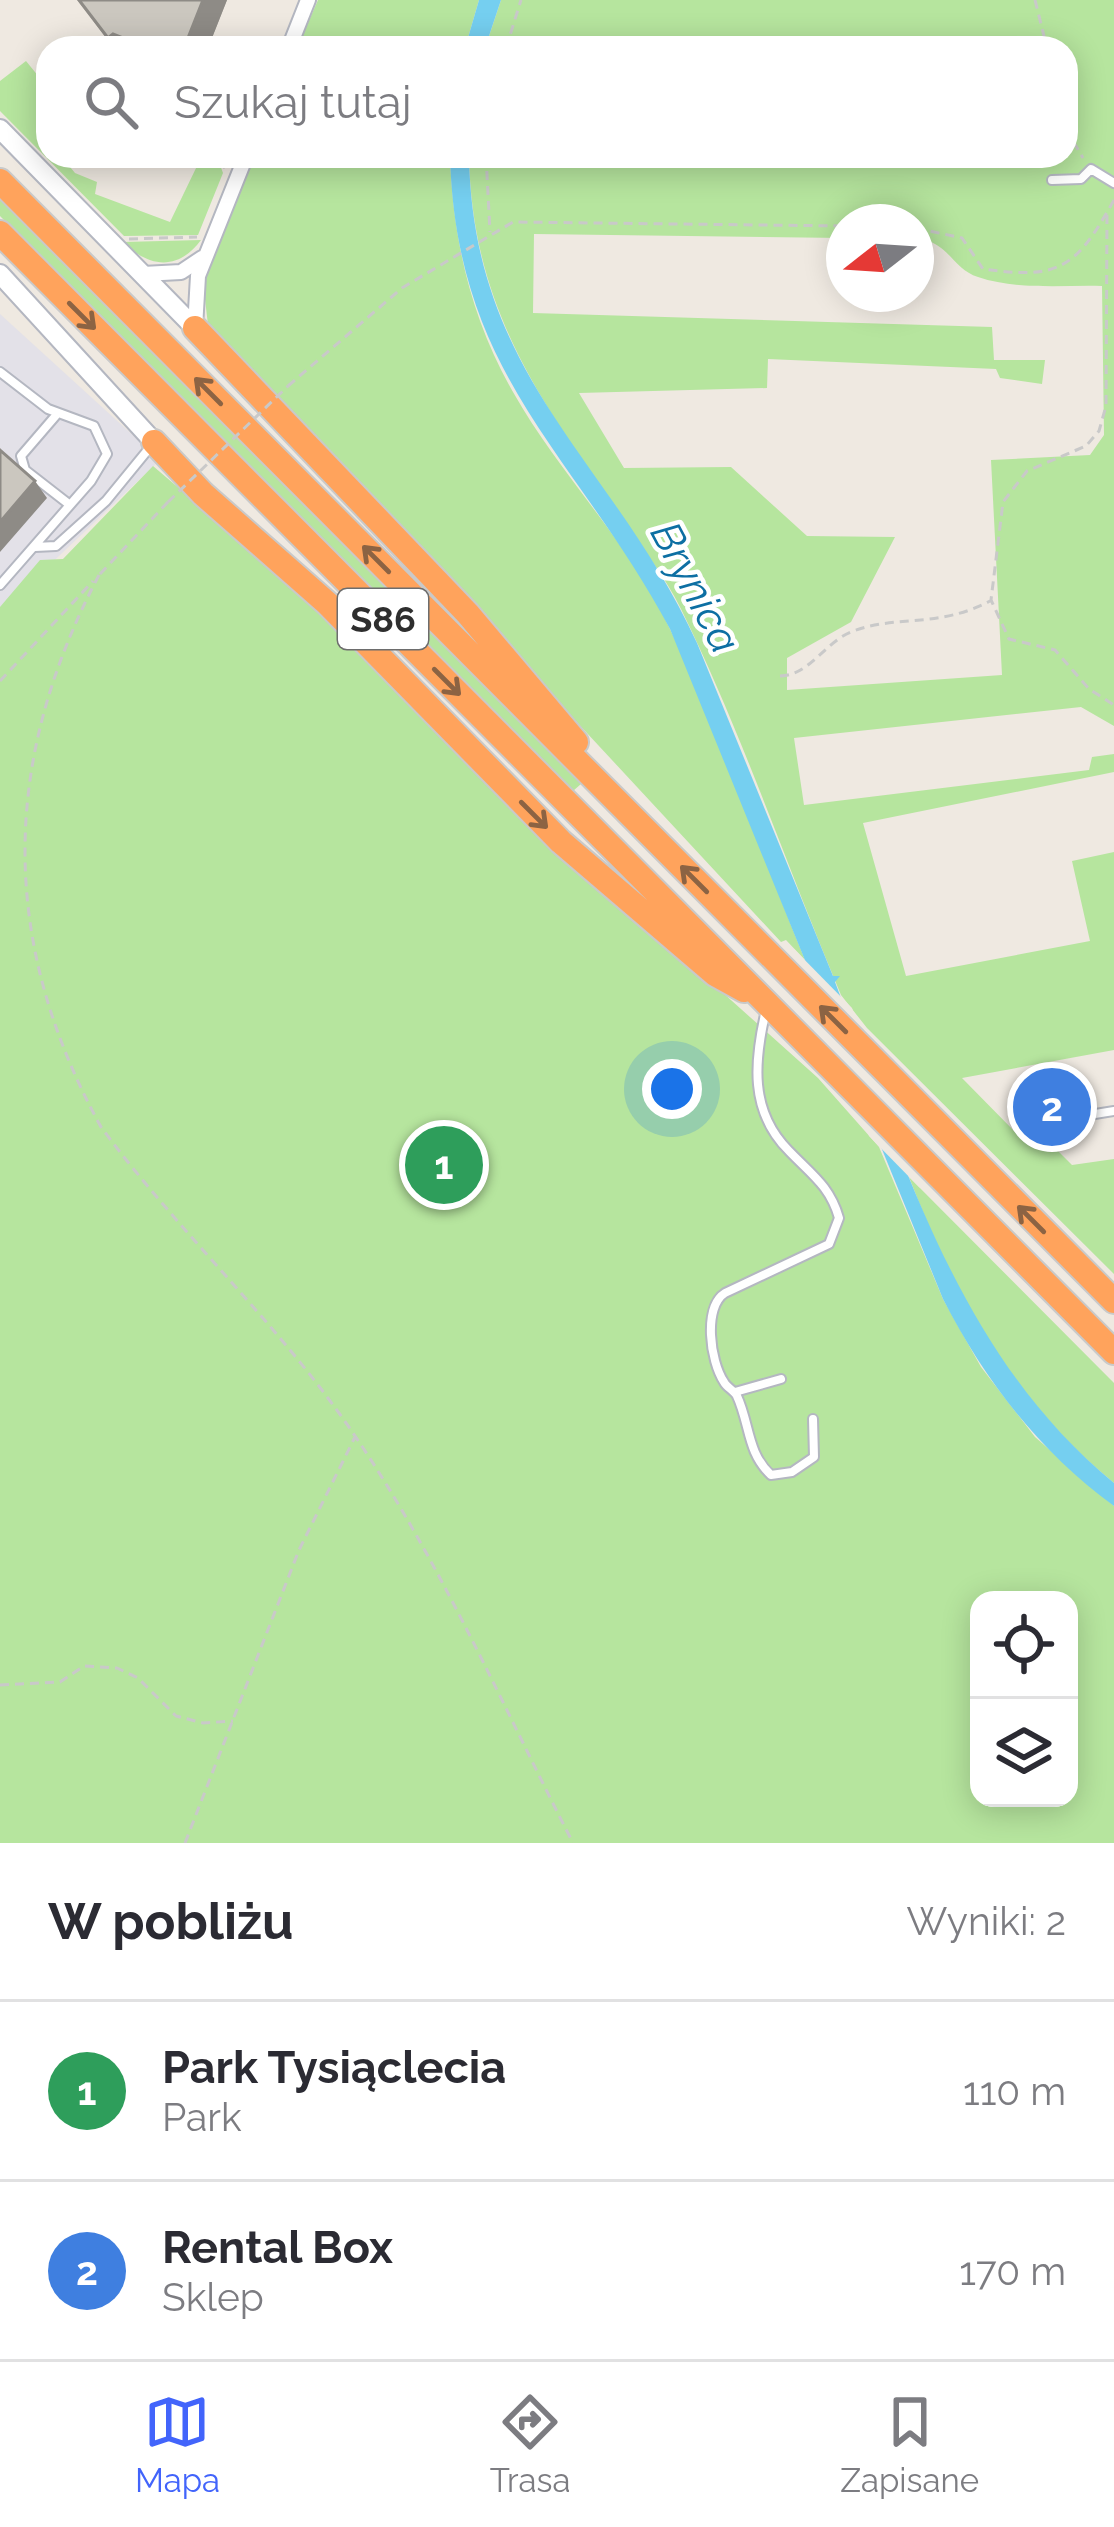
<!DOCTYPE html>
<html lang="pl">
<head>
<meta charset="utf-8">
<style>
	:root { --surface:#fff; --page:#f7f7f7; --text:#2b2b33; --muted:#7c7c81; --line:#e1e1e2; --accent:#4264fb }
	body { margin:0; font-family:Raleway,sans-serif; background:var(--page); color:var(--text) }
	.controls { position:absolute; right:36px; bottom:36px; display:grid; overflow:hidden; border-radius:24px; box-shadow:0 6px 30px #0003 }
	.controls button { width:108px; height:108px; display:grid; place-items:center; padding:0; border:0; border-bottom:3px solid var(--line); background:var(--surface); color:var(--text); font:60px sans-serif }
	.compass { position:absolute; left:826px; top:204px; width:108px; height:108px; border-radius:50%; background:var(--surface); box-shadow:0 6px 30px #0003; rotate:253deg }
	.you { position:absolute; left:672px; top:1089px; width:42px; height:42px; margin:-30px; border:9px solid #fff; border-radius:50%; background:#1a73e8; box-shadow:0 0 0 18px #1a73e833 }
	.badge { display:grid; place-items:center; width:78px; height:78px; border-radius:50%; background:var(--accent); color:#fff; font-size:39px; font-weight:700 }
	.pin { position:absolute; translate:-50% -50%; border:6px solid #fff; box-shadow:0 3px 12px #0006 }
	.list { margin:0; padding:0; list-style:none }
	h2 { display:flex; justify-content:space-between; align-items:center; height:156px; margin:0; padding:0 48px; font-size:51px }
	h2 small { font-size:39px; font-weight:400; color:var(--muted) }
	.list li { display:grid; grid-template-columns:78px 1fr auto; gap:36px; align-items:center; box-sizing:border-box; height:180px; padding:0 48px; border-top:3px solid var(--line) }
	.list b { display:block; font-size:45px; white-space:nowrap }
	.list p { margin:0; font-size:39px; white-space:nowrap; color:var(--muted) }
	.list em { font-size:39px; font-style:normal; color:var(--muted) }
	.icon { flex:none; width:66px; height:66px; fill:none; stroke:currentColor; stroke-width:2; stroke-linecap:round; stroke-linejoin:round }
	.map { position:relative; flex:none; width:1114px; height:1843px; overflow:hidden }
	.search { position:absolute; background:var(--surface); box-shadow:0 6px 30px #0003; left:36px; right:36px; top:36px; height:132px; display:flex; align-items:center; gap:30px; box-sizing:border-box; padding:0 42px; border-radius:36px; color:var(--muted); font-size:45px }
	.sheet { height:516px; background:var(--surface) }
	nav { display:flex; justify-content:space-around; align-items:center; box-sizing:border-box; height:168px; border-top:3px solid var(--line); background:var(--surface); font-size:33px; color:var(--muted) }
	nav a { display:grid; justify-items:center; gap:6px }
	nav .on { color:var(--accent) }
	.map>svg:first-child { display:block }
	.industrial { fill:#e3e1e8 }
	.green { fill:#b6e59e; fill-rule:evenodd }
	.water { fill:#75cff0 }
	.pier { fill:#efe9e1 }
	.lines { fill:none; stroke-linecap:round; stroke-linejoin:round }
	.lane-casing { stroke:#b4b7c1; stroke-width:12 }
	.street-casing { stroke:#b4b7c1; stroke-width:18 }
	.secondary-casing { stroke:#b4b7c1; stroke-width:22 }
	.highway-casing { stroke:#c9c9c9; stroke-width:28 }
	.path { stroke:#c9c9c9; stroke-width:3; stroke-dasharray:9 6; stroke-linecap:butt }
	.lane { stroke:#fff; stroke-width:8 }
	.street { stroke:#fff; stroke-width:14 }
	.secondary { stroke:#fff; stroke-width:18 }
	.highway { stroke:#ffa35c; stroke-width:24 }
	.path-bridge { stroke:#c9c9c9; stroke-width:3; stroke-dasharray:9 6; stroke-linecap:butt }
	.wall { fill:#afaba4 }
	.shaded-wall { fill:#8e8b86 }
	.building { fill:#cbc7bf; stroke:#8e8b86; stroke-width:3 }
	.oneway { stroke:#8c6343 }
	.labels { text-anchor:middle; stroke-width:9; stroke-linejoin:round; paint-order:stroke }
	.shield { fill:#fff; stroke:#6d6d6d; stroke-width:3 }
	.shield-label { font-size:36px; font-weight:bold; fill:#2e2e2e }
	.water-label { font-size:42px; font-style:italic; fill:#0d6fa3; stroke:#fff }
</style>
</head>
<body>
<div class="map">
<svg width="1114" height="1843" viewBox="0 0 1114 1843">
	<rect width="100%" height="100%" fill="#efe9e1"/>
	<path class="industrial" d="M0,314L160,460L0,612Z"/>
	<path class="green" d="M318,0H479L465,48H297Z
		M501,0H1114V726L1081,707L794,738L804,805L1089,770L1092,757L1114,754V772L863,823L906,976L1090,941L1072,861L1114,852V1050L962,1078L1019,1136L1051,1144L1072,1165L1114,1159V1274L867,1028L841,995C787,867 742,733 681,609C665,576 641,547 621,517C539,398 472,307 469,156H1066V48H485ZM844,222H916V239C948,240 952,269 978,277C1016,290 1061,285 1102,286L1104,435L1090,455L991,460L1002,675L787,690V658L851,622L895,537L807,536L731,467L624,468L579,393L767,388L768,359L996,369L1000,378L1042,384L1045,360H994L992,327L533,313L534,234L844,238Z
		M26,61L48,88L42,133L48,156H61L75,173L97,182L95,194L170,222L197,166L172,156H208L219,162L223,173L198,235L124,236L0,111V81Z
		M253,156H450C453,240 471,319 513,392C559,474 630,543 670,629C721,736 760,850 805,960L786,940L781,942L208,325L203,282Z
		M0,199L581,784L573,791L0,216Z
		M201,240C178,271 149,268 123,242Z
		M153,466L317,606L549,837L818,1078L879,1147L943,1299L981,1367L1035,1437L1114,1506V1843H0V607L40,560L63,559ZM979,1600H1069V1798H979Z
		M909,1177L1114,1383V1483C1015,1402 954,1295 909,1177Z"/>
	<path class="water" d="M479,0H501L485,48H465Z
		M450,156H469C473,380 613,460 697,643L833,976H840L835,982C904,1163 959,1356 1114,1483V1506C1039,1451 985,1381 943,1299L670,629C575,452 456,377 450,156Z"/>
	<path class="pier" d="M794,949L852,1008L920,1188L869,1136Z"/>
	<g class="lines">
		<g class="lane-casing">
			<path id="lane" d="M1052,180L1081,179L1091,169L1114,183
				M0,372L48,409L94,426L107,454L91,481L0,585
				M58,413L21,456L25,470L70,505
				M35,547L56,546L106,501L151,446
				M766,1010C754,1061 749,1111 789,1151C811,1174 830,1186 839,1218L829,1244L725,1293C703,1307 710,1361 724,1382C727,1388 734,1390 737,1396C750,1424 747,1453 771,1475L792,1472L814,1457L813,1419
				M1021,1126L1114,1111
				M735,1392L781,1379"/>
		</g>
		<g class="street-casing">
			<path id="street" d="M289,48L308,0
				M143,274L181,272L202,258
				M195,328L198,276L246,156"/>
		</g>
		<g class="secondary-casing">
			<path id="secondary" d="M0,129L195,328
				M0,274L154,442"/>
		</g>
		<g class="highway-casing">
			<path id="highway" d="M0,181L1114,1301
				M0,233L1114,1352
				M195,328L468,614L576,742
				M154,442L203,494L328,604L561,842L715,974L744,990"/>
		</g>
		<path class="path" d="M1035,0L1047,48
			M506,48L521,0
			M1066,129L1083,158
			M214,156L225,168
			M486,156L490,232
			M1107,215L1106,406L1099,431L1086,446L1027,471L1003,502L991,600L1009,639L1055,650L1089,689L1114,705
			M916,228L962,238L983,269C1060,280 1076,268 1114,200
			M129,239L197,237
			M288,386L402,288L513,222L844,226
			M100,574L168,502
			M99,575C0,763 0,943 101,1127C174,1226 266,1312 339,1413C433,1544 499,1699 573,1843
			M780,676C810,675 824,643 851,632C896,614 937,629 990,601
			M0,681L93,581
			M0,1685L60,1682L84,1666L117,1668L138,1678L176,1716L203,1723L233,1721
			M185,1843L299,1550L355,1437"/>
		<use href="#lane" class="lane"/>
		<use href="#street" class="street"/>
		<use href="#secondary" class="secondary"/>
		<use href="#highway" class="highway"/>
		<path class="path-bridge" d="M168,502L288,386"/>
	</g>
	<path class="wall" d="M77,0H227L208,48H114Z
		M108,156H131L127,164Z"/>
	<path class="shaded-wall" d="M203,0H227L208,48H184Z
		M35,481L47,498L0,552V522Z"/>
	<path class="building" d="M79,0H203L184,48H148L113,34L108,38Z
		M0,450L35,481L0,522Z"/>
	<defs><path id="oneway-shaft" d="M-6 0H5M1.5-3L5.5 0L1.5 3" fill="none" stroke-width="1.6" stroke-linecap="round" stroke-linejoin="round" transform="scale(3)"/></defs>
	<g class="oneway">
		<use href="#oneway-shaft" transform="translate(82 316) rotate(45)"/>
		<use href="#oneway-shaft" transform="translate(208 391) rotate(-135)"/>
		<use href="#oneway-shaft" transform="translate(376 559) rotate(-135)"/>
		<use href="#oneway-shaft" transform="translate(447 682) rotate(45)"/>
		<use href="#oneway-shaft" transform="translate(534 815) rotate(45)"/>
		<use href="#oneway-shaft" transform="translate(694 879) rotate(-135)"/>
		<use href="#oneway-shaft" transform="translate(833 1019) rotate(-135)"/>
		<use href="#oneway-shaft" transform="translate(1031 1219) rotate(-135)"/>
	</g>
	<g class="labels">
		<rect class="shield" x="338" y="589" width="90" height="60" rx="9"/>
		<g class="shield-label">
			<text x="383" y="632">S86</text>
		</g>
		<g class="water-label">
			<text transform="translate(696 587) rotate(62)" y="15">Brynica</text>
		</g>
	</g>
</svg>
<div class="controls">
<button><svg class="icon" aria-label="locate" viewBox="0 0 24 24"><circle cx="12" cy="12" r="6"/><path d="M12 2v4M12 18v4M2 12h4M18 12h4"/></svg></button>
<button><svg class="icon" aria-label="layers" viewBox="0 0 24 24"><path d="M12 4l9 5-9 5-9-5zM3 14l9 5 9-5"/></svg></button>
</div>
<svg class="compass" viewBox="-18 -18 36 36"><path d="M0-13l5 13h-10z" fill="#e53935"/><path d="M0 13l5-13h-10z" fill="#7c7c81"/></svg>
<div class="you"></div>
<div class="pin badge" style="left:444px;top:1165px;background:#2e9e5b">1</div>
<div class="pin badge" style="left:1052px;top:1107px;background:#3f7fe0">2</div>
<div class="search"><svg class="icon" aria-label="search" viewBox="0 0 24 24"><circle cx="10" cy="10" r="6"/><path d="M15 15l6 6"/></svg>Szukaj tutaj</div>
</div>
<section class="sheet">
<h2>W pobliżu<small>Wyniki: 2</small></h2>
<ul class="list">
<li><span class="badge" style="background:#2e9e5b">1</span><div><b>Park Tysiąclecia</b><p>Park</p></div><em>110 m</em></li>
<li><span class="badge" style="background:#3f7fe0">2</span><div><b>Rental Box</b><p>Sklep</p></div><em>170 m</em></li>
</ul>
</section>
<nav>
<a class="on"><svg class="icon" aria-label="map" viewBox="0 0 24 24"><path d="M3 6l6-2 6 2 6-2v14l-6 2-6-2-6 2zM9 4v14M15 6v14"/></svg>Mapa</a>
<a><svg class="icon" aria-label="directions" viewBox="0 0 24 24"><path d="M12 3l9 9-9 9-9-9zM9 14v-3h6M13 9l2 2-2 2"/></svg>Trasa</a>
<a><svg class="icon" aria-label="saved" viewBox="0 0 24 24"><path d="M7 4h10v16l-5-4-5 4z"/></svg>Zapisane</a>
</nav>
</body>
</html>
